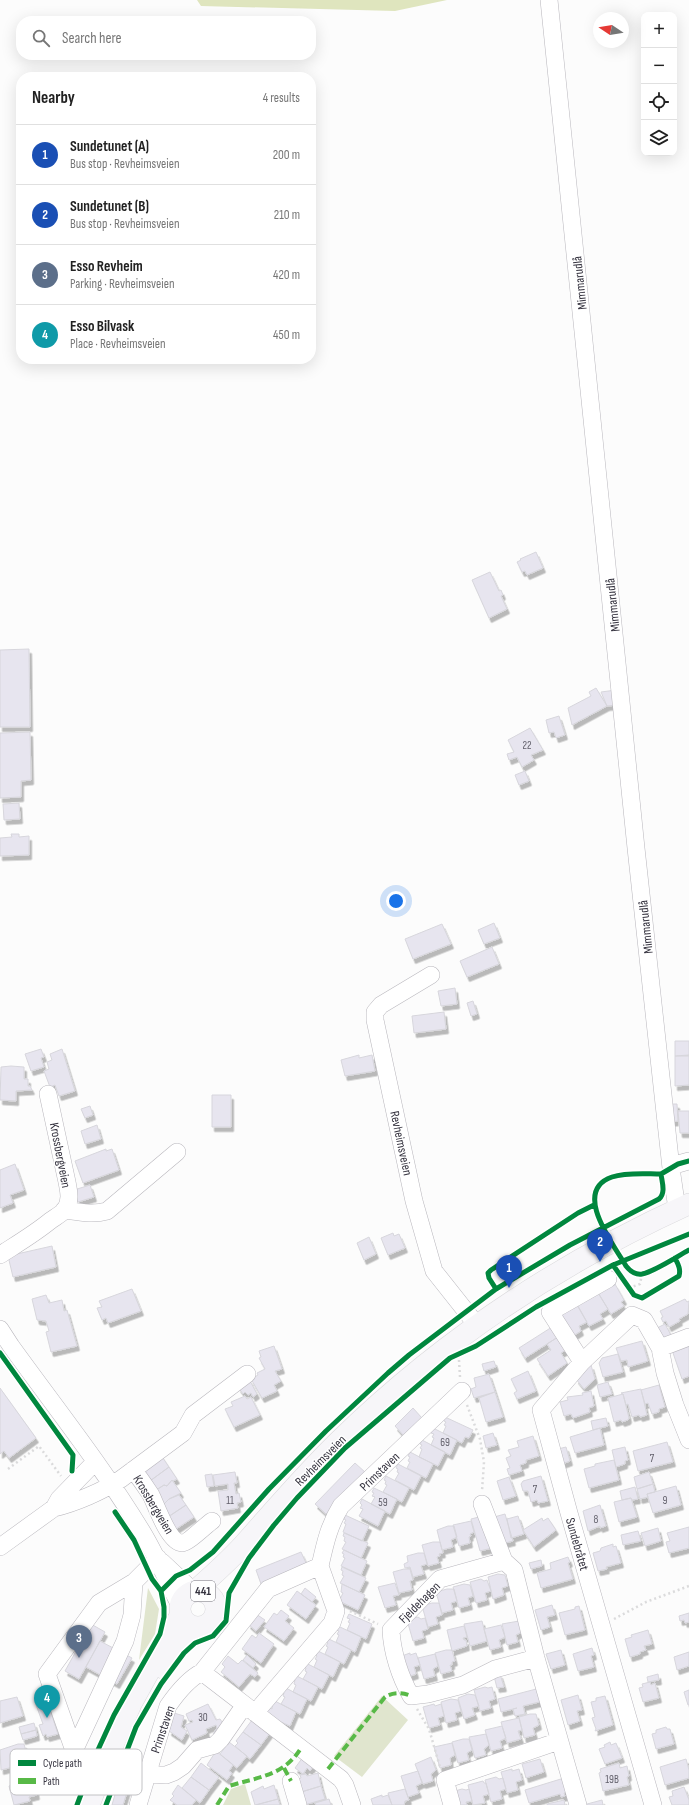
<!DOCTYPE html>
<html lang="en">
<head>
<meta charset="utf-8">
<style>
	:root { --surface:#fff; --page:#f6f6f6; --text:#222; --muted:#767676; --line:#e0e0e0; --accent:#ea580c }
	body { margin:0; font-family:"Sofia Sans Condensed",sans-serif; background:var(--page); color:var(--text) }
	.controls { position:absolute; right:12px; top:12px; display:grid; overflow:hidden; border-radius:8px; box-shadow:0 4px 16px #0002 }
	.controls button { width:36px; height:36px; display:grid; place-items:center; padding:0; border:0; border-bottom:1px solid var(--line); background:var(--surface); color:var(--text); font:20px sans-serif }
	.compass { position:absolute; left:593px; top:12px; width:36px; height:36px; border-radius:50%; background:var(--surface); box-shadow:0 4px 16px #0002; rotate:282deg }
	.you { position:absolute; left:396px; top:901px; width:14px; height:14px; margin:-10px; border:3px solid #fff; border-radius:50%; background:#1a73e8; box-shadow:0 0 0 6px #1a73e833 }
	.badge { display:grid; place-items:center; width:26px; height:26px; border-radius:50%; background:var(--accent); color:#fff; font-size:13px; font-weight:700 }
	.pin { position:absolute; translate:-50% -33px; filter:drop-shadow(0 1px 2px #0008) }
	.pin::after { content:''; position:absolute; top:21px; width:14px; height:12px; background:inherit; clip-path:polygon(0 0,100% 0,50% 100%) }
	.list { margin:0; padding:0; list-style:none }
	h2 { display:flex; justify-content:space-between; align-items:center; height:52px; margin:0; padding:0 16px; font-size:17px }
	h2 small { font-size:13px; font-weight:400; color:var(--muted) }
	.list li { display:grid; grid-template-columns:26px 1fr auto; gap:12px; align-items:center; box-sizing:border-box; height:60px; padding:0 16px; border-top:1px solid var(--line) }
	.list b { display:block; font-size:15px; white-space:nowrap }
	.list p { margin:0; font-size:13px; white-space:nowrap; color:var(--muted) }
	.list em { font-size:13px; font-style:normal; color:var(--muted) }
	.icon { flex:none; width:22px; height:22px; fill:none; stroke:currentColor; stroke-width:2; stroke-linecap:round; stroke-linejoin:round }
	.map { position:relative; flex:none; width:689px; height:1805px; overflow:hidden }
	.search { position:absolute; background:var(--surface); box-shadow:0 4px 16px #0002; left:16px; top:16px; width:300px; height:44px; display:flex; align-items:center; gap:10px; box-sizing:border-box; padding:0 14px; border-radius:16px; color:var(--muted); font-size:15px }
	.panel { position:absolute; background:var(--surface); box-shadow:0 4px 16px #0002; left:16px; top:72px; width:300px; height:292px; border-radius:16px }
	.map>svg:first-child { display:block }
	.green { fill:#e0e5ce }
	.forest { fill:#dfe5be }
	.building { fill:#e7e5ef; stroke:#d7d6dc; filter:url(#shadow) }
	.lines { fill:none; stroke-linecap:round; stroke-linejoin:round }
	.minor-casing { stroke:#b9b7bd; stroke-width:18 }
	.major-casing { stroke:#dad9dc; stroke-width:22 }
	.path { stroke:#dbdbdc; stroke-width:2.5; stroke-dasharray:2 3; stroke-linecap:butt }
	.minor { stroke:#fff; stroke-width:17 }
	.major { stroke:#f7f6f9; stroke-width:21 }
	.quiet { stroke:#58b947; stroke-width:4; stroke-dasharray:8 4; stroke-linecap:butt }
	.cycleway-casing { stroke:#fff; stroke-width:8 }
	.cycleway { stroke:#00873e; stroke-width:5 }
	.labels { text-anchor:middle; stroke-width:3; stroke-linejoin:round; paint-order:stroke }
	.number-label { font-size:11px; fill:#62606b }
	.shield { fill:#fff; stroke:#727079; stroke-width:1 }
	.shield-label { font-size:12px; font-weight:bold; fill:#35333f }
	.street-label { font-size:13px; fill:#35333f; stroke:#fff }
	.key { fill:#fff; stroke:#c2c2c5; stroke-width:1 }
	.key-label { font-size:11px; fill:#35333f }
</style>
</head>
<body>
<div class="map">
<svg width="689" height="1805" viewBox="0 0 689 1805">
	<defs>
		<filter id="shadow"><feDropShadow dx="2.5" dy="4.5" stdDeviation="0" flood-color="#0004"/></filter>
	</defs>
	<rect width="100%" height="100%" fill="#fcfcfc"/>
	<path class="green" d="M148,1588L159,1609L155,1634L139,1660Z
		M382,1696L408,1720L362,1777L334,1756Z
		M245,1784L251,1805H223L231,1789Z"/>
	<path class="forest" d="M197,0H447L395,11L201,6Z"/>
	<path class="building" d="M536,552L543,568L527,575L525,571L522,572L517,562L521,560L520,559Z
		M490,572L499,591L501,590L503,595L501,596L507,609L489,618L472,580Z
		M29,649L30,727H0V650Z
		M596,688L607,706L572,725L568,708L591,696L589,692Z
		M616,690L618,705L607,706L601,692Z
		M559,716L565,735L556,738L554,732L549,733L546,720Z
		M530,728L543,750L531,755L534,760L522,767L517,757L509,760L507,754L514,752L508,740Z
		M30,732L31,780L21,781V797L0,798V733Z
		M525,771L529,781L519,785L515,775Z
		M19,803L20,819L4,820L3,804Z
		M11,834H19V837L29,836V855L0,856V838L12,837Z
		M494,923L500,938L484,944L478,930Z
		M442,924L451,944L413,959L405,939Z
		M492,947L499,964L467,977L460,961Z
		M455,988L457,1004L441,1006L438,991Z
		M473,1001L477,1014L471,1016L467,1003Z
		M444,1012L446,1029L414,1033L412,1016Z
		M675,1041H689V1055L675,1056Z
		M41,1049L44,1057L41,1058L44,1067L31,1071L25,1054Z
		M62,1049L75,1091L59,1096L55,1085L50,1087L44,1071L49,1069L47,1062L52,1060L50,1054Z
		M359,1055V1058L372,1055L375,1071L345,1076L341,1060Z
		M675,1056H689V1085L675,1086Z
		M11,1066L24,1067V1079H28V1086H30L32,1090L16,1091V1101L0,1100L1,1067Z
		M212,1095H231V1127H212Z
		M666,1104H677L678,1121L667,1122Z
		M90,1106L93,1115L85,1118L81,1109Z
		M678,1111H689V1133H680Z
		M97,1125L101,1139L85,1144L81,1131Z
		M106,1149V1151L112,1149L119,1170L83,1183L75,1161Z
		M15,1164L24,1190L10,1195L13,1203L0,1208V1170Z
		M90,1185L94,1197L78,1202L74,1190Z
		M393,1233L394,1236L399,1234L405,1248L388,1255L381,1238Z
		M369,1237L376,1254L364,1260L357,1243Z
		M52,1246L56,1267L13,1277L8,1256Z
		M615,1284L624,1300L621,1302L624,1306L611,1314L598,1293Z
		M132,1289L141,1311L108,1323L106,1318L102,1320L97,1308L102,1307L99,1301Z
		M599,1294L608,1309L600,1314L603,1319L589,1326L577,1305Z
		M46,1295L49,1303L62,1300L64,1311L67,1310L77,1346L51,1352L46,1332L49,1331L46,1321L37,1320L32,1299Z
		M685,1299L687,1302L689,1301L688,1314L679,1319L680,1321L669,1327L666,1321L663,1322L661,1318L663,1317L660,1311Z
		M578,1306L587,1322L579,1326L581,1331L568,1339L556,1317Z
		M665,1324L672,1337L661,1342L655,1329Z
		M552,1327L558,1337L525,1358L519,1348Z
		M558,1337L566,1350L561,1353L567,1363L548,1376L537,1359L551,1350L547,1344Z
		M642,1341L648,1361L628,1367L627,1360L621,1361L616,1348Z
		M689,1344V1376L682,1379L672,1350Z
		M274,1346L282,1369L275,1371L281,1381L274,1385L277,1391L262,1398L251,1379L258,1375L257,1373L265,1369L259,1358L261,1357L259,1351Z
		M618,1354L623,1372L603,1377L599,1363L602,1358Z
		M494,1361L496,1367L484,1371L482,1364Z
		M591,1365L595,1379L584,1389L576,1379Z
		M528,1371L536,1391L517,1399L514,1393L517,1391L511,1379Z
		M489,1374L495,1392L474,1398L471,1389L476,1387L474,1378Z
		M249,1379L257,1394L253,1397L251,1393L248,1395L245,1392L243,1394L238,1387Z
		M608,1382L612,1394L600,1397L597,1385Z
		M659,1385L665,1407L659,1409V1412L652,1414L648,1403L645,1404L641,1390Z
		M0,1388L36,1438L9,1458L4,1451L0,1454Z
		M641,1389L647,1415L640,1417L639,1415L632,1417L628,1404L626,1405L623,1394L621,1393Z
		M591,1391L594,1406L589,1408L590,1412L573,1418L571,1414L564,1416L560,1402L568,1400L567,1397L583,1395L582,1393Z
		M495,1392L503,1417L486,1422L479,1398Z
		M623,1394L629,1418L628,1420L622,1422L621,1420L614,1422L608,1398Z
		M245,1396L247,1399L251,1397L260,1415L234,1427L225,1409L233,1406L231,1402Z
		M413,1408L422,1418L404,1436L395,1426Z
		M445,1417L473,1430L469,1438L465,1437L462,1443L443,1433L446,1426L444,1425L446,1422L444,1421Z
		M606,1418L608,1426L593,1430L591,1421Z
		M433,1428L457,1440L450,1455L431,1445L434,1438L432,1437L434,1434L431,1433Z
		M600,1428L604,1445L575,1453L570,1437Z
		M493,1433L497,1445L486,1448L483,1436Z
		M533,1436L539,1456L526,1460V1463L520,1465L522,1471L509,1475L507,1469L510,1468L506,1458L511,1456L508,1450L519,1447L517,1441Z
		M422,1440L445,1452L438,1466L419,1457L422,1449L420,1448L422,1445L420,1444Z
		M667,1442L673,1462L638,1471L633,1451Z
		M566,1447L570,1461L562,1464L558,1449Z
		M625,1447L628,1460L625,1461V1464L616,1467L612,1450Z
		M410,1452L433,1464L426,1478L407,1468L410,1462L408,1461L410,1457L408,1456Z
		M161,1455L169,1467L150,1481L141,1467Z
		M614,1460L619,1480L589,1488L584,1469L595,1466V1464Z
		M355,1463L366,1473L326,1514L315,1504Z
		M398,1464L421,1476L414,1490L395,1480L399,1473L397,1472L398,1469L396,1468Z
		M169,1467L177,1479L173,1481L172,1480L167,1486L164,1485L156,1490L150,1481Z
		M235,1472L237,1483H234L236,1494L239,1493L241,1502L237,1503L238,1508L221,1511L218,1491L228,1490V1484L215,1486L213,1475Z
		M649,1472L653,1484L637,1489L634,1477Z
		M212,1474L214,1486L207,1487L205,1475Z
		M386,1476L409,1488L402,1502L383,1492L387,1485L385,1484L386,1481L384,1480Z
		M541,1476L548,1501L538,1503L537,1500L531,1502L528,1491H523L521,1484L523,1481Z
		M509,1477L516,1496L503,1500L497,1481Z
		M172,1480L181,1493L169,1499L164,1504L155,1491L164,1485L167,1486Z
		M653,1484L655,1492L647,1494L648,1497L640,1499L637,1489Z
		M676,1486L681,1505L653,1513L647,1494Z
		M635,1487L638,1499L632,1500L631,1498L622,1500L620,1491Z
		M374,1488L397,1499L390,1514L371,1504L375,1497L372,1496L374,1493L372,1492Z
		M179,1495L186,1505L168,1517L164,1504L169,1499Z
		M631,1498L637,1517L619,1522L614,1502Z
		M362,1499L385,1511L378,1526L359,1516L363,1509L360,1508L362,1505L360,1503Z
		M186,1505L194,1517L176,1529L168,1517Z
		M600,1505L606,1526L600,1528V1526L588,1531L583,1511Z
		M505,1514L513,1541L501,1544L494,1517Z
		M345,1515L369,1526L362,1541L343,1532L346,1524L344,1523L346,1520L344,1519Z
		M483,1516L492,1548L480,1551L471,1519Z
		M518,1516L524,1534L511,1538L507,1519Z
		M542,1518L543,1521L548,1518L556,1530L534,1547L523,1530Z
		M471,1521L474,1532L470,1534L471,1536L469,1537L470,1543L459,1546L453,1525Z
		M448,1526H454L457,1537L451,1540L453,1547L442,1550L437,1530Z
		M689,1527V1548L669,1553L666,1542L670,1541L667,1533Z
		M658,1528L661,1541L645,1546L641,1533Z
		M638,1531L641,1541L623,1545L621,1535Z
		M344,1533L368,1543L361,1558L342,1549L346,1542L344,1541L345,1537L343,1536Z
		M433,1542H440L443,1553L439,1554L440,1556L437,1557L439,1563L428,1566L422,1545Z
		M613,1544V1547L616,1546L621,1563L606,1567L607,1569L598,1571L593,1553L600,1551L601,1548Z
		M344,1550L367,1561L361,1575L341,1566L345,1558L343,1557L344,1554L342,1553Z
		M301,1552L307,1565L261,1584L256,1570Z
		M418,1553H424L427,1564L421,1566L424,1574L413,1577L410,1567L405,1568L404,1564L408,1562L407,1556Z
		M568,1557L570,1562L568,1563L573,1579L541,1588L537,1573L551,1569L550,1563Z
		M541,1560L542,1566L531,1569L529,1563Z
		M342,1567L366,1578L359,1592L340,1583L344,1576L342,1575L343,1571L341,1570Z
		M404,1569H410L413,1580L410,1581L412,1590L399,1593L393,1572Z
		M498,1574L505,1575L508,1586L502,1588L504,1595L493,1599L488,1577Z
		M481,1579L484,1581L487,1580L491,1591L485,1593L487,1600L476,1603L470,1582Z
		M395,1583L399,1595L393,1596L396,1605L385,1608L378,1587Z
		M342,1584L365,1595L358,1610L339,1601L343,1593L341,1592Z
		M464,1584L470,1585L473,1596L468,1598L470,1605L459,1608L453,1587Z
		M305,1588L316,1597L312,1602L301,1594Z
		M447,1589H454L457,1601L451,1603L453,1610L442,1613L436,1592Z
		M297,1591L316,1605L306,1619L287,1605Z
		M432,1603H439L442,1615L436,1617L438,1624L428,1627L422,1606Z
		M552,1605L555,1615L547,1617L550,1627L541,1630L535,1610Z
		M579,1606L585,1630L565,1635L559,1613L575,1609V1607Z
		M281,1610L289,1616L285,1621L294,1628L284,1641L264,1627L274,1613L277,1615Z
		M689,1613V1622L685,1623L684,1620L680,1621L679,1616Z
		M256,1614L265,1620L256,1631L248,1624Z
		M349,1614L372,1624L366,1639L347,1630L350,1623L348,1622L350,1619L347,1618Z
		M418,1617L421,1619L425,1618L428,1629L422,1631L424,1638L413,1641L407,1620Z
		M482,1621L487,1641L470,1646L464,1624Z
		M519,1621L522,1632L516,1635L518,1642L507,1645L502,1624Z
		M91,1624L105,1632L79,1679L65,1671Z
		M501,1625L505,1637L499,1640L501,1647L490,1650L484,1629Z
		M338,1626L361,1637L355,1652L336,1642L339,1635L337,1634L339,1631L336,1630Z
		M464,1626L467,1637L463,1638L464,1640H466L467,1646L452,1651L447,1630Z
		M648,1630L652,1644L644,1646L646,1650L640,1652V1654L630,1657L625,1639L632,1637L631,1635Z
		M259,1633L274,1644L261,1663L242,1649L252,1635L256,1638Z
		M327,1638L351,1650L344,1664L325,1654L328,1647L326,1646L328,1643L326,1642Z
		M100,1641L132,1658L117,1684L86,1667Z
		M592,1648L594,1655L591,1656L594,1667L578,1671L573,1654Z
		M316,1650L340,1662L333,1677L314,1667L317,1660L315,1659L317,1656L315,1654Z
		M446,1650H452L455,1661L452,1662V1665H450L452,1671L441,1674L435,1653Z
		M561,1650L565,1665L551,1669L546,1654Z
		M689,1652V1666L677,1670L674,1657Z
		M410,1653V1655L416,1653L420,1665L414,1667L416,1674L405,1678L399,1657Z
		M435,1654L438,1666L433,1669L435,1676L424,1679L418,1658Z
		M247,1655L256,1664L253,1668L243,1660Z
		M228,1656L238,1664L242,1660L258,1673L255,1677L250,1674L239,1687L221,1672L225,1667L222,1664Z
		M306,1663L329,1675L322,1689L303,1679L307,1672L305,1671L306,1668L304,1667Z
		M500,1674L504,1687L497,1688L494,1676Z
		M658,1674L659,1680L648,1682L647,1677Z
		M295,1675L318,1687L311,1701L293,1692L296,1685L294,1684L295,1680L293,1679Z
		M650,1682L651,1685L655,1683L659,1698L643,1702L639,1688L643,1687L642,1684Z
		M284,1687L307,1699L300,1714L281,1704L285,1697L283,1696L284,1693L282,1692Z
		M485,1687L488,1688L492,1687L495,1699L489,1701L491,1708L480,1711L474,1690Z
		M540,1688L543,1701L523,1706L525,1714L515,1716L513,1709L517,1708L501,1712L498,1699Z
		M689,1690V1705H688L684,1692Z
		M468,1694L475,1695L479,1706L472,1708L475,1715L464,1719L458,1698Z
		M578,1695L582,1710L577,1711L580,1721L568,1725L561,1700Z
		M605,1696L613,1725L595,1731L596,1729L592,1718L595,1717L591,1702L596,1701V1698Z
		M17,1697L23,1716L0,1723V1701Z
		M46,1698L58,1734L47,1737L46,1734L43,1736L39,1725L43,1724L35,1702Z
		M451,1699L458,1700L461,1711L455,1713L457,1720L446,1723L441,1702Z
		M273,1700L296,1712L290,1726L270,1717L266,1712L269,1707L272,1709Z
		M208,1704L216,1720L220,1719L225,1726L218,1737L213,1734L217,1728L216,1725L206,1729L207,1733L192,1740L185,1725L193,1722L192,1720L189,1721L186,1714Z
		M434,1704L435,1706L441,1704L444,1716L438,1718L440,1725L429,1728L423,1707Z
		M174,1713L184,1716L181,1727L187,1731L182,1740L169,1731Z
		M530,1714H536L539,1725L533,1728L535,1735L524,1738L519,1717Z
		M519,1718L522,1730L518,1731L521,1739L507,1743L501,1722Z
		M252,1720L270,1733L261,1745L243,1732Z
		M34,1723L36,1730L21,1734L19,1727Z
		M502,1726L506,1738L500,1741L502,1748L491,1751L485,1730Z
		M666,1727L667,1729H670L674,1744L656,1749L652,1734L656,1733V1730Z
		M36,1730L37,1736L23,1740L21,1734Z
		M243,1732L261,1745L250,1759L235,1746L238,1743L236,1741Z
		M486,1734L489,1745L484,1749L486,1755L475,1758L469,1737Z
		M463,1739H469L472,1750L467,1753L469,1760L458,1763L452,1742Z
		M229,1742L247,1756L237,1768L220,1754Z
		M610,1742L611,1745L616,1743L622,1758L605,1764L599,1749L605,1747L604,1745Z
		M452,1743L455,1755L450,1758L451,1765L440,1768L434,1747Z
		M18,1744H24L29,1763L1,1770L0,1750Z
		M216,1751L233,1765L229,1771L232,1773L227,1780L207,1765Z
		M303,1757L314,1765L310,1771L307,1768L303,1774L295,1768Z
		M431,1757L436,1770L431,1774L433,1781L423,1784L415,1764Z
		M540,1759L544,1772L526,1778L522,1764Z
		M686,1759L689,1770V1778L665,1785L660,1767Z
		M201,1763L219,1777L209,1790L191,1777Z
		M619,1763L620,1768L627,1766L629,1776L627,1777L629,1785L603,1791L599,1773L601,1772L600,1769Z
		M512,1769V1771L519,1769L522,1780L516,1782L518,1790L507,1793L501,1772Z
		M418,1771L422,1783L416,1786L419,1793L408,1797L401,1776Z
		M121,1773L132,1776L123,1805H112Z
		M318,1773L321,1786L298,1793L295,1780L301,1778L300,1775L306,1774L307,1776Z
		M33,1774L37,1795L29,1797L30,1801L14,1805L9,1786L16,1784V1781L18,1780V1778Z
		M191,1777L209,1790L200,1803L182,1788Z
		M496,1777L499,1779L503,1778L506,1789L500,1791L502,1799L491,1802L485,1780Z
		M564,1778L568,1791L564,1793L565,1796L561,1797L560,1794L529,1803L525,1790Z
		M483,1781L484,1783H486L489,1794L483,1796L485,1803L473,1805L468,1785Z
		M178,1785L196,1800L192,1805H177L170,1800L174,1796L172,1794Z
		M274,1785L278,1799L255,1805L251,1792L263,1786L264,1789Z
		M321,1786L325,1799L304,1805L298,1793Z
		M684,1787L689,1800V1805H672L669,1797L673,1796L672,1791Z
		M405,1789L409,1800L405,1801L404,1805H392L388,1793Z
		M462,1789L466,1790L469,1789L472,1801L466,1802L467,1805H455L451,1792Z
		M382,1795V1797L388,1795L392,1805H373L371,1799Z
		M278,1799L280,1805H256Z
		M329,1799L331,1805H316L315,1803Z
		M564,1800L565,1805H547V1804Z
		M602,1800L603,1805H587V1804Z"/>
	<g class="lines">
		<g class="minor-casing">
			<path id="minor" d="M549,0L636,848L671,1168L677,1209
				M431,975L381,1005L375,1012V1020L414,1201L434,1271L476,1324
				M671,1168L678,1164L689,1161
				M64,1210C79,1212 93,1215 107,1211L177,1152
				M0,1255C17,1244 34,1234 50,1221C54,1218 61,1214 65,1210C71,1201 69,1192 67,1182L48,1094
				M0,1329L11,1346C55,1407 102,1466 141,1530C156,1554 166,1580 180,1605
				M660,1348L689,1337
				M582,1362L550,1312L608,1279
				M133,1470C140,1478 145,1486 151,1495C156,1505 169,1543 182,1543C188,1543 206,1525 212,1521
				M482,1504L504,1561L514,1570L536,1658L578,1805
				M54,1508L59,1499L95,1462
				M0,1547L54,1508C75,1503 103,1491 121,1479L183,1433L193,1415L247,1374
				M504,1561L440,1579L391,1630C392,1652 400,1677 411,1696L428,1694L463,1685L495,1669L536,1658
				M162,1562L193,1591
				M202,1672L341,1779L345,1785L352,1805
				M255,1713L332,1623L336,1611L320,1566
				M74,1751L125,1641L132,1615L134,1582
				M148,1774L166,1775L174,1772L183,1766L197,1750L215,1745L221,1739L244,1706
				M291,1781L298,1805
				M94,1789L85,1782L47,1674L99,1603L134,1582L158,1558
				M138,1805L168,1706C177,1693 188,1679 202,1672L268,1589L320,1566C325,1544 329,1525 341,1506L462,1391
				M452,1805L445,1780L559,1741
				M653,1805L569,1513L541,1410L582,1362L632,1315L644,1320L660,1348L665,1373L675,1405L689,1440"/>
		</g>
		<g class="major-casing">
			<path id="major" d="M196,1590C213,1575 231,1559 246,1542C277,1507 306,1473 339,1441C442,1340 557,1264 689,1204
				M180 1609a18 18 0 1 1 36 0a18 18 0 1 1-36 0Z
				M163,1668L188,1636L200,1627
				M89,1805L106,1761L131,1704L181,1614"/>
		</g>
		<path class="path" d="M629,1288L640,1284L642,1274
			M459,1360L460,1377
			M467,1405L480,1439L484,1462L482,1491
			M8,1469L39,1446L61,1476
			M350,1611L378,1624
			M614,1619L646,1602L689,1586
			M417,1709L429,1729L440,1767"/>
		<use href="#minor" class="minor"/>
		<use href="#major" class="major"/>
		<path class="quiet" d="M284,1768L291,1781
			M328,1769L385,1697C393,1692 403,1692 411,1696
			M217,1805L229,1786C258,1777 284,1776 301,1748"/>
		<g class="cycleway-casing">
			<path id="cycleway" d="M661,1174C646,1174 627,1172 612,1177C571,1191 614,1245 626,1266C630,1271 635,1275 642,1274C654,1272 678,1256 689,1250
				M613,1265L634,1295L642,1298L679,1276C681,1269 678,1264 675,1258
				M496,1289L489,1278L488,1273L491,1270L578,1213L594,1205
				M0,1353L73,1455L72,1471
				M161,1591L176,1576L190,1570L213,1552L269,1489L326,1431L388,1373L409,1355L496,1289L570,1245L659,1199C666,1193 662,1182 661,1174L678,1164L689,1161
				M77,1805L97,1752L114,1715L160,1634L164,1617V1607L161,1591L152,1579L134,1540L115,1512
				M106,1805L136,1727L161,1684L184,1653L195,1643L213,1636L226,1621L229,1593L249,1558L274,1525L297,1498L345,1448L450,1358L476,1346L536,1307L613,1265L689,1234"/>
		</g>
		<use href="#cycleway" class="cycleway"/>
	</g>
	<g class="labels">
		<g class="number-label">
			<text x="527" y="749">22</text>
			<text x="445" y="1446">69</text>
			<text x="652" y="1462">7</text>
			<text x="535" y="1493">7</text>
			<text x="230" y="1504">11</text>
			<text x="665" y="1504">9</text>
			<text x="383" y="1506">59</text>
			<text x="596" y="1523">8</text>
			<text x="203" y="1721">30</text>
			<text x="612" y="1783">19B</text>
		</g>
		<rect class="shield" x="191" y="1581" width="24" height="20" rx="3"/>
		<g class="shield-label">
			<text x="203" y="1595">441</text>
		</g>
		<g class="street-label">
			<text transform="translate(579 283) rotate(-96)" y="5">Mimmarudlå</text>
			<text transform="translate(612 605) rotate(-96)" y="5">Mimmarudlå</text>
			<text transform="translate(645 927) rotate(-96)" y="5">Mimmarudlå</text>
			<text transform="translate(402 1143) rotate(78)" y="5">Revheimsveien</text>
			<text transform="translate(61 1155) rotate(79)" y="5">Krossbergveien</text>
			<text transform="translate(320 1460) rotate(-45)" y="5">Revheimsveien</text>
			<text transform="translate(379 1471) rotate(-44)" y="5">Primstaven</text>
			<text transform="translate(154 1504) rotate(59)" y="5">Krossbergveien</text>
			<text transform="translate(578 1544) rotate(74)" y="5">Sundebråtet</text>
			<text transform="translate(419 1602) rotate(-45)" y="5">Fjeldehagen</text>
			<text transform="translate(162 1729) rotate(-71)" y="5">Primstaven</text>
		</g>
	</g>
	<rect x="10" y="1749" width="132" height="46" rx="6" class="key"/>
	<rect x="18" y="1760" width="18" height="6" fill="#00873e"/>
	<rect x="18" y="1778" width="18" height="6" fill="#58b947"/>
	<g class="key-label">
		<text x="43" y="1767">Cycle path</text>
		<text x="43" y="1785">Path</text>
	</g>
</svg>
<div class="controls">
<button>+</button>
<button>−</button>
<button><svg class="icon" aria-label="locate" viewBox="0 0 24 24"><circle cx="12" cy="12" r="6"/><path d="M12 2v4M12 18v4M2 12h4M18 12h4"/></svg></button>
<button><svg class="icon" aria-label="layers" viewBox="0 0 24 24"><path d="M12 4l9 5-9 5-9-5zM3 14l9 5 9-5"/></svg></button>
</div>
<svg class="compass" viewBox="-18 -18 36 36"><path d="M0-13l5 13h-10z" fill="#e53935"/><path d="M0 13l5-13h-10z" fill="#767676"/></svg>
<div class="you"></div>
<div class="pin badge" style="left:509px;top:1288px;background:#1a4fb4">1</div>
<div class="pin badge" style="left:600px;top:1262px;background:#1a4fb4">2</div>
<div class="pin badge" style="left:79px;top:1658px;background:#5c6f8a">3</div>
<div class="pin badge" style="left:47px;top:1718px;background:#0f9aa8">4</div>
<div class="search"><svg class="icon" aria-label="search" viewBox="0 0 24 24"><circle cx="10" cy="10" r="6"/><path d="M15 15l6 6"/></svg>Search here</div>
<section class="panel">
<h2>Nearby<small>4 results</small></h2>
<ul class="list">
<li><span class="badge" style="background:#1a4fb4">1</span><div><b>Sundetunet (A)</b><p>Bus stop · Revheimsveien</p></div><em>200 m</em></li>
<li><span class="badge" style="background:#1a4fb4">2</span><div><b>Sundetunet (B)</b><p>Bus stop · Revheimsveien</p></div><em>210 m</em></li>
<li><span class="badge" style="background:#5c6f8a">3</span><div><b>Esso Revheim</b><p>Parking · Revheimsveien</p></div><em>420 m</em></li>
<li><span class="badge" style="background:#0f9aa8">4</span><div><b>Esso Bilvask</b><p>Place · Revheimsveien</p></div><em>450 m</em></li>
</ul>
</section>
</div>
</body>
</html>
